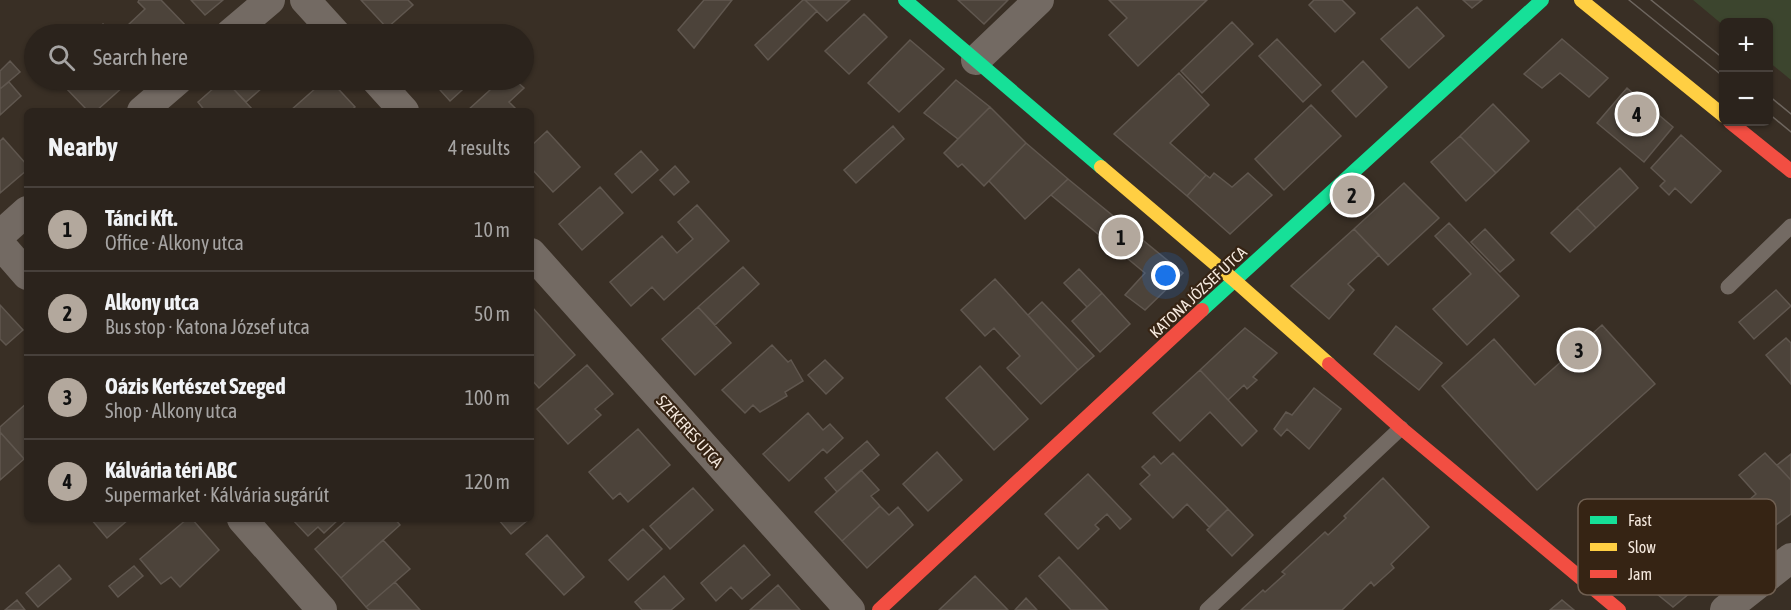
<!DOCTYPE html>
<html lang="en">
<head>
<meta charset="utf-8">
<style>
	:root { --surface:#2b231c; --page:#372f29; --text:#f1f3f6; --muted:#a6a4a3; --line:#47403b; --accent:#b3a89d }
	body { margin:0; font-family:"Asap Condensed",sans-serif; background:var(--page); color:var(--text) }
	.controls { position:absolute; right:18px; top:18px; display:grid; overflow:hidden; border-radius:9px; box-shadow:0 2px 4px #0004 }
	.controls button { width:54px; height:54px; display:grid; place-items:center; padding:0; border:0; border-bottom:2px solid var(--line); background:var(--surface); color:var(--text); font:30px sans-serif }
	.you { position:absolute; left:1166px; top:276px; width:21px; height:21px; margin:-15px; border:4px solid #fff; border-radius:50%; background:#1a73e8; box-shadow:0 0 0 9px #1a73e833 }
	.badge { display:grid; place-items:center; width:39px; height:39px; border-radius:50%; background:var(--accent); color:#111; font-size:20px; font-weight:700 }
	.pin { position:absolute; translate:-50% -50%; border:3px solid #fff; box-shadow:0 2px 6px #0006 }
	.list { margin:0; padding:0; list-style:none }
	h2 { display:flex; justify-content:space-between; align-items:center; height:78px; margin:0; padding:0 24px; font-size:26px }
	h2 small { font-size:20px; font-weight:400; color:var(--muted) }
	.list li { display:grid; grid-template-columns:39px 1fr auto; gap:18px; align-items:center; box-sizing:border-box; height:84px; padding:0 24px; border-top:2px solid var(--line) }
	.list b { display:block; font-size:22px; white-space:nowrap }
	.list p { margin:0; font-size:20px; white-space:nowrap; color:var(--muted) }
	.list em { font-size:20px; font-style:normal; color:var(--muted) }
	.icon { flex:none; width:33px; height:33px; fill:none; stroke:currentColor; stroke-width:2; stroke-linecap:round; stroke-linejoin:round }
	.map { position:relative; flex:none; width:1791px; height:610px; overflow:hidden }
	.search { position:absolute; background:var(--surface); box-shadow:0 2px 4px #0004; left:24px; top:24px; width:510px; height:66px; display:flex; align-items:center; gap:15px; box-sizing:border-box; padding:0 21px; border-radius:33px; color:var(--muted); font-size:22px }
	.panel { position:absolute; background:var(--surface); box-shadow:0 2px 4px #0004; left:24px; top:108px; width:510px; height:414px; border-radius:9px }
	.map>svg:first-child { display:block }
	.green { fill:#3c452e }
	.building { fill:#4c433a; stroke:#60574f; stroke-width:1.5 }
	.lines { fill:none; stroke-linecap:round; stroke-linejoin:round }
	.lane { stroke:#736a63; stroke-width:15 }
	.street { stroke:#736a63; stroke-width:30 }
	.fast { stroke:#16e098; stroke-width:14 }
	.slow { stroke:#ffcf43; stroke-width:14 }
	.jam { stroke:#f24e42; stroke-width:14 }
	.tram { stroke:#6e665f; stroke-width:1.5 }
	.labels { text-anchor:middle; stroke-width:4.5; stroke-linejoin:round; paint-order:stroke }
	.street-label { font-size:16px; fill:#f5e9de; stroke:#362414 }
	.key { fill:#362414; stroke:#6f5f51; stroke-width:1.5 }
	.key-label { font-size:16px; fill:#f5e9de }
</style>
</head>
<body>
<div class="map">
<svg width="1791" height="610" viewBox="0 0 1791 610">
	<rect width="100%" height="100%" fill="#392f25"/>
	<path class="green" d="M1693,0H1791V80L1769,62L1768,22H1724L1723,25Z"/>
	<path class="building" d="M139,0H161L188,28L181,34H134L126,27L145,9L138,2Z
		M191,0H223L205,15Z
		M361,0H408L413,5L387,28Z
		M704,0H732L694,48L678,30Z
		M803,0H805L817,11L768,60L755,45Z
		M805,0H850L827,21Z
		M958,0H1008L984,24Z
		M1109,0H1207L1138,66L1109,35L1127,18Z
		M1314,0H1342L1355,13L1335,32L1309,5Z
		M1463,0H1482L1472,8Z
		M1417,7L1444,36L1409,68L1381,39Z
		M864,14L887,37L849,74L825,51Z
		M1232,22L1253,44L1202,93L1181,71Z
		M103,24L113,34H92Z
		M1277,39L1321,85L1303,102L1259,56Z
		M1562,39L1608,78L1589,97L1560,73L1542,88L1524,74Z
		M910,40L944,69L899,112L868,83Z
		M10,61L20,72L0,89V71Z
		M1363,61L1387,87L1356,117L1332,91Z
		M1179,73L1209,105L1170,143L1206,175L1187,196L1114,134Z
		M70,80H118L124,86L96,111H88L64,86Z
		M223,80H225L253,110L205,111L198,102Z
		M225,80H271L246,102Z
		M325,80H330L355,107L350,111H290Z
		M431,80H473L450,101Z
		M501,80H515L524,88L509,102L518,111H467Z
		M956,80L990,107L958,139L924,113Z
		M9,82L21,96L0,115V89Z
		M1627,88L1673,127L1644,162L1597,123Z
		M1493,104L1529,141L1496,173L1460,136Z
		M1311,105L1341,136L1284,190L1255,159Z
		M990,107L1026,143L984,186L962,164L958,167L944,153Z
		M893,126L904,139L856,183L844,170Z
		M547,131L580,167L553,192L531,168V146Z
		M1681,135L1721,171L1691,203L1675,188L1669,195L1660,186L1665,181L1651,168Z
		M1460,136L1496,173L1466,201L1431,162Z
		M3,138L27,165V170L0,193V141Z
		M1026,143L1068,179L1025,219L989,181Z
		M641,151L658,170L632,193L615,174Z
		M675,166L689,182L674,195L660,180Z
		M1620,168L1638,188L1596,228L1577,208Z
		M1214,173L1232,187L1248,173L1272,195L1230,234L1187,196L1206,175L1210,178Z
		M1068,179L1183,273L1145,310L1125,295L1145,273L1051,195Z
		M1404,183L1439,218L1388,265L1354,229Z
		M600,187L623,213L582,250L559,224Z
		M697,205L729,241L664,300L652,287L631,306L610,282L662,236L677,253L693,239L678,222Z
		M1577,208L1596,228L1570,252L1551,233Z
		M1449,223L1519,296L1467,345L1433,309L1471,274L1435,236Z
		M1354,229L1379,255L1348,284L1354,290L1329,319L1291,286Z
		M1485,229L1514,260L1500,272L1471,242Z
		M743,267L759,284L715,325L698,307Z
		M1079,269L1102,293L1087,307L1064,283Z
		M995,279L1078,370L1041,404L1007,368L1020,356L994,328L985,336L961,310Z
		M1776,290L1791,306L1754,339L1739,322Z
		M1102,293L1130,324L1100,352L1072,321Z
		M1042,302L1094,356L1078,370L1028,315Z
		M0,305L23,330L6,345L0,339Z
		M532,307L575,355L539,388L531,379Z
		M698,307L731,343L695,375L662,339Z
		M1602,325L1655,384L1537,490L1442,386L1494,339L1535,385Z
		M1396,326L1442,363L1419,390L1374,354Z
		M1245,328L1277,353L1253,377L1257,380L1247,389L1244,385L1228,400L1200,370Z
		M1786,338L1791,343V384L1766,355Z
		M772,345L788,362L791,360L803,381L785,392L787,396L760,412L753,405L745,413L722,390Z
		M825,360L843,378L826,394L808,375Z
		M587,365L613,394L595,409L601,415L568,444L537,409Z
		M980,366L1028,419L994,450L946,398Z
		M1200,370L1257,431L1242,446L1210,412L1180,441L1153,413Z
		M1314,388L1341,409L1309,449L1287,429L1281,436L1274,429L1286,412L1292,415Z
		M27,403V462L0,432V427Z
		M808,413L823,430L830,424L843,438L827,453L823,449L789,481L763,454Z
		M638,429L670,465L628,502L620,493L613,499L589,472Z
		M0,432L24,459L0,480Z
		M867,441L879,455L837,492L825,478Z
		M937,452L962,480L928,511L903,484Z
		M1173,453L1228,509L1209,527L1187,504L1173,518L1140,484L1150,475L1142,467L1154,456L1161,464Z
		M1765,453L1791,480V514L1765,533L1741,507L1756,494L1739,475Z
		M1791,454V480L1777,465Z
		M861,470L879,490L871,496L880,506L842,541L815,512Z
		M1088,474L1131,519L1120,529L1107,514L1095,525L1099,529L1078,549L1045,514Z
		M1383,478L1429,527L1391,564L1394,568L1374,586L1371,582L1342,610H1241L1263,590L1265,592L1285,574L1282,572L1325,532L1328,535L1346,518L1344,516Z
		M693,488L713,510L670,549L650,526Z
		M880,506L889,515L898,507L913,525L867,568L842,541Z
		M1228,509L1253,535L1232,556L1207,530Z
		M91,519H129L107,538Z
		M187,519H192L219,550L180,587L171,577L161,584L140,559Z
		M292,519H339L324,533L318,527L308,536Z
		M348,519H395L400,525L341,578L315,549Z
		M498,519H529L511,534Z
		M643,529L662,549L628,580L609,560Z
		M547,535L584,577L564,595L526,554Z
		M1696,536L1725,564L1673,607L1630,572L1657,544L1674,557Z
		M383,540L410,569L366,607L341,578Z
		M744,545L770,575L742,599L731,587L716,601L701,583Z
		M1059,557L1108,610H1071L1039,576Z
		M59,565L71,579L38,607L26,593Z
		M134,566L143,576L118,597L109,586Z
		M664,576L684,599L671,610H642L635,602Z
		M975,576L1008,610H939Z
		M395,582L420,610H369L366,607Z
		M778,585L800,610H750Z
		M1026,598L1037,610H1015Z
		M17,600L25,610H5Z
		M1562,600L1574,610H1550Z"/>
	<g class="lines">
		<path class="lane" d="M1728,287L1791,226
			M1207,610L1401,428"/>
		<path class="street" d="M305,0L336,34
			M230,34L270,0
			M976,60L1039,0
			M376,80L404,111
			M142,111L178,80
			M0,235L27,211
			M0,244L27,275
			M531,253L850,610
			M242,519L322,610
			M1725,610L1791,558"/>
		<path class="fast" d="M905,0L1101,167
			M1202,310L1542,0"/>
		<path class="slow" d="M1581,0L1724,116
			M1101,167L1234,280L1329,364"/>
		<path class="jam" d="M1730,122L1791,171
			M1329,364L1401,428L1619,610
			M879,610L1202,310"/>
		<path class="tram" d="M1629,0L1724,77
			M1651,0L1724,59
			M1768,95L1791,114
			M1768,113L1791,132"/>
	</g>
	<g class="labels">
		<g class="street-label">
			<text transform="translate(1198 292) rotate(-43)" y="6">KATONA JÓZSEF UTCA</text>
			<text transform="translate(690 431) rotate(48)" y="6">SZEKERES UTCA</text>
		</g>
	</g>
	<rect x="1578" y="499" width="198" height="96" rx="9" class="key"/>
	<rect x="1590" y="516" width="27" height="8" fill="#16e098"/>
	<rect x="1590" y="543" width="27" height="8" fill="#ffcf43"/>
	<rect x="1590" y="570" width="27" height="8" fill="#f24e42"/>
	<g class="key-label">
		<text x="1628" y="526">Fast</text>
		<text x="1628" y="553">Slow</text>
		<text x="1628" y="580">Jam</text>
	</g>
</svg>
<div class="controls">
<button>+</button>
<button>−</button>
</div>
<div class="you"></div>
<div class="pin badge" style="left:1121px;top:237px">1</div>
<div class="pin badge" style="left:1352px;top:195px">2</div>
<div class="pin badge" style="left:1579px;top:350px">3</div>
<div class="pin badge" style="left:1637px;top:114px">4</div>
<div class="search"><svg class="icon" aria-label="search" viewBox="0 0 24 24"><circle cx="10" cy="10" r="6"/><path d="M15 15l6 6"/></svg>Search here</div>
<section class="panel">
<h2>Nearby<small>4 results</small></h2>
<ul class="list">
<li><span class="badge">1</span><div><b>Tánci Kft.</b><p>Office · Alkony utca</p></div><em>10 m</em></li>
<li><span class="badge">2</span><div><b>Alkony utca</b><p>Bus stop · Katona József utca</p></div><em>50 m</em></li>
<li><span class="badge">3</span><div><b>Oázis Kertészet Szeged</b><p>Shop · Alkony utca</p></div><em>100 m</em></li>
<li><span class="badge">4</span><div><b>Kálvária téri ABC</b><p>Supermarket · Kálvária sugárút</p></div><em>120 m</em></li>
</ul>
</section>
</div>
</body>
</html>
